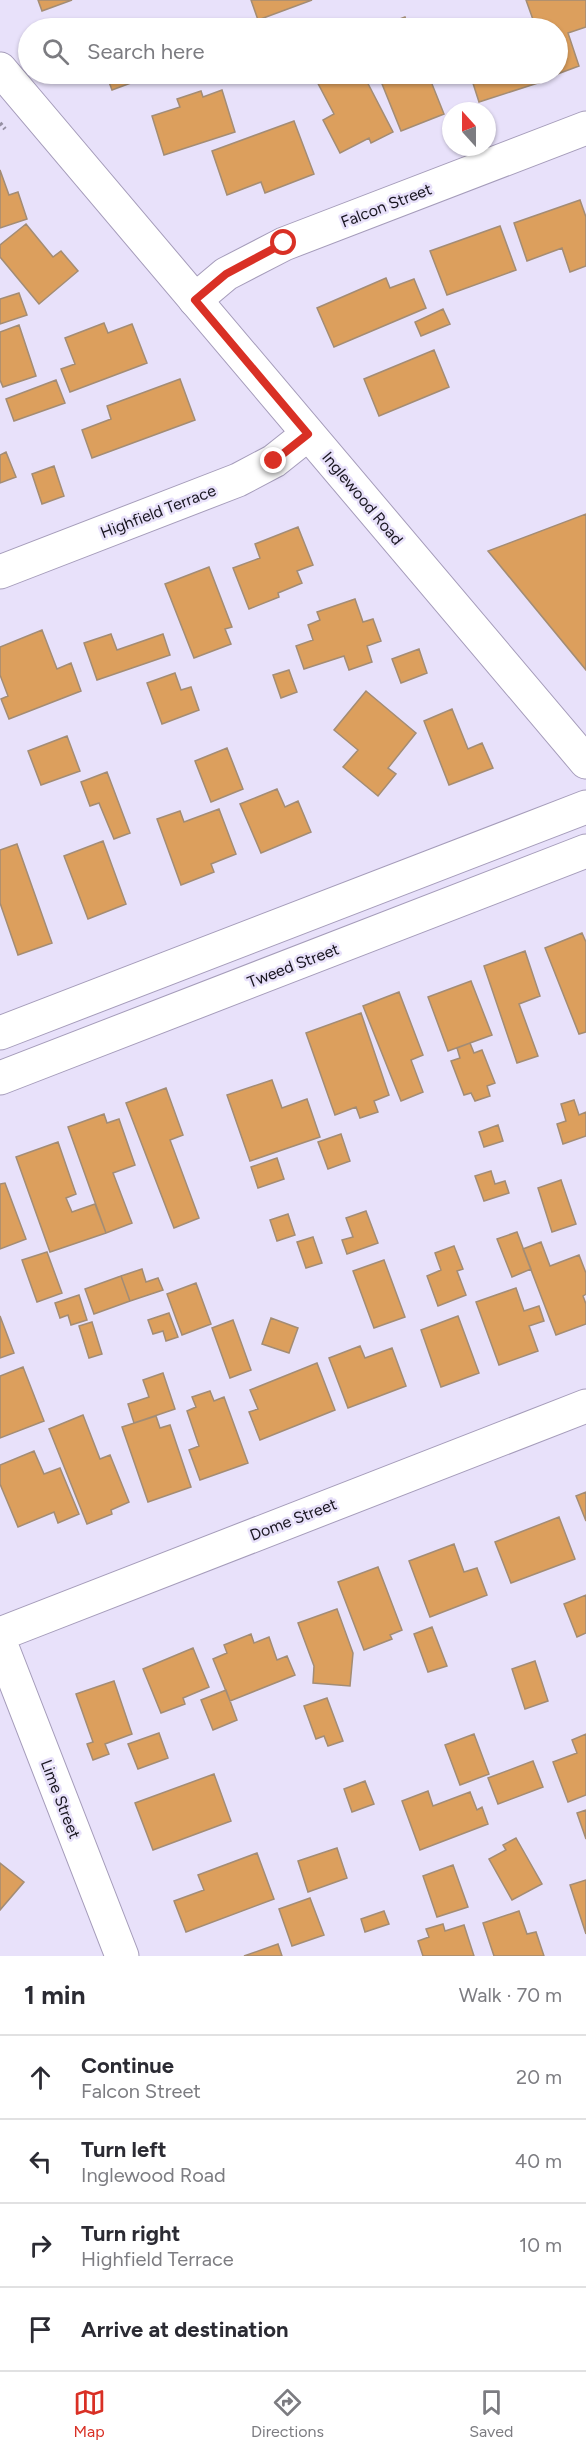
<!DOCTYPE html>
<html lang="en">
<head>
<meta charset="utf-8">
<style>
	:root { --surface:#fff; --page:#f2f2f3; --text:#2b2b33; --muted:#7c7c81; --line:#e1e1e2; --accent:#d93025 }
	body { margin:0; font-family:Figtree,sans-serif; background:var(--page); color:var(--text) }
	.compass { position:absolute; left:442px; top:102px; width:54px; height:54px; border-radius:50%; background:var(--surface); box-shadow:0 2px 4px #0004; rotate:339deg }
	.stop { position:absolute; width:18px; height:18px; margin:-14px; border:4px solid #d93025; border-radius:50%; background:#fff }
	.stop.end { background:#d93025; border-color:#fff; box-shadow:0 2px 6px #0008 }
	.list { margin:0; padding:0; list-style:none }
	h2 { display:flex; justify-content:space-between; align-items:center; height:78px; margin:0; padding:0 24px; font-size:26px }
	h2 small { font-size:20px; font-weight:400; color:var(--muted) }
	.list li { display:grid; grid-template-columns:39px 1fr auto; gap:18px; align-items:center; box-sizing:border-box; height:84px; padding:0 24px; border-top:2px solid var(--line) }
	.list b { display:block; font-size:22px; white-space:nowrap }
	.list p { margin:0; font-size:20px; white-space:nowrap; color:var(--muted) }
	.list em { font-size:20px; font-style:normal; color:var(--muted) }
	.icon { flex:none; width:33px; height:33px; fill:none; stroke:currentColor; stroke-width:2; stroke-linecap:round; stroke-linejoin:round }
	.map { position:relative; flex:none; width:586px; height:1956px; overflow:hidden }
	.search { position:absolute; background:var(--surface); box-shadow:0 2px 4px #0004; left:18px; right:18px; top:18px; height:66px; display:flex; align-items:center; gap:15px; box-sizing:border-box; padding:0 21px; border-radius:33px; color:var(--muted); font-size:22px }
	.sheet { height:414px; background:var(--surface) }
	nav { display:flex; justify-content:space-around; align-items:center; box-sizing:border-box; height:84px; border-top:2px solid var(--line); background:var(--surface); font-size:16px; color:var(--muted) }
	nav a { display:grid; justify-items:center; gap:3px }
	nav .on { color:var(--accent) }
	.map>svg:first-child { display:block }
	.building { fill:#dc9f5d; stroke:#a38c74; stroke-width:1.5 }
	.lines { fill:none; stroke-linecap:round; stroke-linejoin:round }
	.minor-casing { stroke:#a59cba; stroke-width:35 }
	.tertiary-casing { stroke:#a59cba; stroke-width:35 }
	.secondary-casing { stroke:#a59cba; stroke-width:35 }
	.path { stroke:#9690a3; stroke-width:4; stroke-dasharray:3 3; stroke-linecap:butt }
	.minor { stroke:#fff; stroke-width:33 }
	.tertiary { stroke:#fff; stroke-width:33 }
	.secondary { stroke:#fff; stroke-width:33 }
	.route { stroke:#d93025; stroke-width:8 }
	.labels { text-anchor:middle; stroke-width:5; stroke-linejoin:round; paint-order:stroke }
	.street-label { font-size:16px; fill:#18151f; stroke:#e8e1fa }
</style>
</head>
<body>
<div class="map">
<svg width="586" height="1956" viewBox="0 0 586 1956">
	<rect width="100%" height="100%" fill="#e8e1fa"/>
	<path class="building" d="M38,0H72L42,11Z
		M251,0H312L258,20Z
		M526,0H586V27L568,33L579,66L552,76L551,74H558V28H536Z
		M405,17L409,28H376Z
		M145,19L148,28H121Z
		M106,74H155L112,90Z
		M224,74H256L227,83Z
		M313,74H363L393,132L371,143L369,138L340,153L323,120L334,114Z
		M378,74H428L444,114L401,131Z
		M470,74H538L541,82L479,102Z
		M222,90L235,132L164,155L152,116L180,107L177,99L201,91L203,97Z
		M294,121L314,174L265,193L261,182L227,195L212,151Z
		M0,170L9,195L18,192L27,219L0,228Z
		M580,200L586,217V266L570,272L562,248L527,261L514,223Z
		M26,224L53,257L61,251L78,271L39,304L0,257V245Z
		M500,226L516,270L447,295L430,251Z
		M386,278L390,288L414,279L426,308L334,347L317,308Z
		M19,293L27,315L0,324V299Z
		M443,309L450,324L421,336L415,322Z
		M104,323L108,333L132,324L147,363L70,392L61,369L75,364L65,338Z
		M19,325L36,376L3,387L0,380V332Z
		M434,350L449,387L379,416L364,379Z
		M180,379L195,420L92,458L82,430L111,419L107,406Z
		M56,380L65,403L14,421L6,399Z
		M6,452L16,477L0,483V455Z
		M54,466L64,496L42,504L32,474Z
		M586,514V670L488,551Z
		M298,527L313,565L297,571L302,583L278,593L279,597L249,609L233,568L260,558L255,544Z
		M209,567L232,627L225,629L231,644L194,658L165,584Z
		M355,599L363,622L373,619L381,641L367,646L372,662L349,670L344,656L304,669L296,646L313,640L308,625L320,620L317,612Z
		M42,630L57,669L71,663L81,691L9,719L1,699L8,696L0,675V647Z
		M111,634L117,650L163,634L170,655L97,680L84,643Z
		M419,649L427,673L401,683L392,659Z
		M289,670L297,692L281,698L273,675Z
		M175,673L181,690L191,687L199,710L162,724L147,683Z
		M366,691L416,733L388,768L396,774L378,796L343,767L358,750L334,730Z
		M452,709L468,749L482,743L493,768L449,785L424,721Z
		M67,736L80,771L41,785L28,751Z
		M227,748L243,789L211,802L195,761Z
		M107,772L130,833L114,839L99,803L90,806L81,782Z
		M277,789L285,807L298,801L311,832L261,853L240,804Z
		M219,809L236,854L211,864L214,872L181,885L157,819L180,811L184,822Z
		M103,841L126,904L88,919L64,856Z
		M17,844L52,943L18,955L0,903V850Z
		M582,933L586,942V1032L579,1034L545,948Z
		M525,951L540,996L519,1004L538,1056L517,1063L484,966Z
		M471,981L492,1035L448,1051L428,997Z
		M399,992L423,1055L411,1060L423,1092L401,1101L363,1006Z
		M361,1013L389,1095L374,1101L378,1112L360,1118L356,1107L335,1115L306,1033Z
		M470,1043L474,1053L482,1050L495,1083L487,1086L490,1096L475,1101L471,1093L464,1095L451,1061L460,1058L457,1048Z
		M272,1080L282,1108L307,1099L320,1137L250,1161L227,1095Z
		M166,1088L183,1135L170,1140L199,1218L174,1228L126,1103Z
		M574,1100L579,1115L586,1112V1136L563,1144L557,1124L566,1121L561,1104Z
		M104,1114L107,1123L119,1119L135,1165L113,1173L132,1223L106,1233L68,1127Z
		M498,1125L503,1141L484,1147L479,1132Z
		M341,1134L350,1161L328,1169L318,1142Z
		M58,1142L76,1194L66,1198L72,1212L95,1204L106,1233L50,1252L16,1157Z
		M277,1158L284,1179L258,1188L251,1167Z
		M491,1171L495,1184L505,1181L509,1193L484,1201L475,1176Z
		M561,1180L576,1224L552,1232L538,1188Z
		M5,1183L26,1239L0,1249V1184Z
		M366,1211L378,1243L347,1254L342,1240L353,1237L346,1218Z
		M288,1214L295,1235L277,1241L270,1220Z
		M517,1232L531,1269L512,1277L497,1239Z
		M313,1237L322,1263L306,1268L297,1242Z
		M541,1242L550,1266L579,1255L586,1273V1294L583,1296L586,1304V1324L556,1335L523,1249Z
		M454,1246L463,1269L457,1271L466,1295L438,1306L427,1276L441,1270L435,1253Z
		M47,1252L62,1293L37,1302L22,1260Z
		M384,1260L405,1317L374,1328L353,1271Z
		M142,1269L146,1282L158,1278L163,1290L130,1301L121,1276Z
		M121,1276L130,1301L94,1314L85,1289Z
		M196,1283L211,1324L182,1335L167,1294Z
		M516,1288L524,1311L539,1306L544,1321L529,1326L538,1351L499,1365L476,1302Z
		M79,1295L87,1320L71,1325L68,1315L60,1318L55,1303Z
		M169,1313L178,1337L166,1341L163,1331L153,1334L148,1320Z
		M0,1316L14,1353L0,1358Z
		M458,1316L479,1373L441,1387L421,1330Z
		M271,1318L298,1328L289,1353L262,1344Z
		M233,1320L251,1370L230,1378L212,1328Z
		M92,1322L102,1354L89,1358L79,1326Z
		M360,1346L365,1358L392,1348L406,1386L348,1408L329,1358Z
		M317,1363L335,1410L260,1440L249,1412L258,1409L250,1390Z
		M23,1367L44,1421L0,1438V1376Z
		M163,1373L175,1409L134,1423L128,1404L149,1397L143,1380Z
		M210,1391L214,1401L224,1397L248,1463L200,1480L189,1450L199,1446L187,1411L196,1407L192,1397Z
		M83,1415L100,1459L110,1455L129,1502L111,1510L112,1514L87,1524L49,1429Z
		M156,1416L160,1428L170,1425L191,1487L148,1502L122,1427Z
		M34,1451L44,1474L60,1468L79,1514L58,1523L54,1512L18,1527L0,1484V1465Z
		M586,1492V1521L576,1496Z
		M559,1517L575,1559L511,1583L495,1542Z
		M454,1544L464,1572L477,1568L487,1595L430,1617L409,1561Z
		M378,1567L402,1630L390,1635L392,1639L364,1650L338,1582Z
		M586,1595V1633L577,1637L564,1604Z
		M337,1609L353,1653L350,1686L313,1683L314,1666L298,1623Z
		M432,1627L447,1666L428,1672L414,1634Z
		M251,1634L254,1643L269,1637L277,1660L287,1656L295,1675L230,1701L213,1659L227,1653L224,1645Z
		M193,1648L209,1687L183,1698L185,1704L161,1713L143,1669Z
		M535,1661L548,1701L525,1709L512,1669Z
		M114,1681L132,1734L105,1744L109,1754L93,1760L87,1744L93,1742L76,1694Z
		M226,1690L237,1720L213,1730L201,1700Z
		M327,1698L343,1741L328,1746L324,1736L316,1739L304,1706Z
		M159,1733L168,1758L138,1769L128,1744Z
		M474,1734L489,1774L460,1785L445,1745Z
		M586,1734V1795L568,1802L553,1762L577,1753L572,1740Z
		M533,1761L543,1787L498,1804L488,1778Z
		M214,1774L231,1821L153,1850L135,1803Z
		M365,1781L374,1804L352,1812L344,1789Z
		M428,1791L433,1806L470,1792L477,1810L482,1807L488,1824L420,1850L402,1801Z
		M586,1810V1839L577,1813Z
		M516,1838L542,1884L512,1900L489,1859L506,1850L503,1845Z
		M337,1848L347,1878L308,1892L298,1861Z
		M257,1853L274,1899L186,1932L174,1901L204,1890L198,1875Z
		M0,1863L24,1882L0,1910Z
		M453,1865L468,1907L437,1917L423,1876Z
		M586,1880V1934L570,1885Z
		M310,1898L324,1935L292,1946L279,1909Z
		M384,1911L389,1924L365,1932L361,1919Z
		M519,1911L527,1934L536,1932L544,1956H494L483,1923Z
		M443,1924L445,1931L464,1925L474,1956H423L418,1941L429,1937L426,1929Z
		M278,1944L282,1956H244Z"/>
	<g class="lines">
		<g class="minor-casing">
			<path id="minor" d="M195,300L226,274L284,244L586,128
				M0,572L238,480L274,461L308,434
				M0,1634L586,1406
				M0,1642L122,1956"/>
		</g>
		<g class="tertiary-casing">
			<path id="tertiary" d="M0,69L586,762"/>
		</g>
		<g class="secondary-casing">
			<path id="secondary" d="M0,1033L586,807
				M0,1078L586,851"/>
		</g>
		<path class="path" d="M0,123L5,129"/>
		<use href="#minor" class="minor"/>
		<use href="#tertiary" class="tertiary"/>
		<use href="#secondary" class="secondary"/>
	</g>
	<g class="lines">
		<path class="route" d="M274,461L308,434L195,300L226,274L284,243"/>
	</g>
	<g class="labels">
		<g class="street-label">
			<text transform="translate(386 205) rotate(-21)" y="6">Falcon Street</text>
			<text transform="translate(363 498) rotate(50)" y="6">Inglewood Road</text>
			<text transform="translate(158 511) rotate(-21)" y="6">Highfield Terrace</text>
			<text transform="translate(293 965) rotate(-21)" y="6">Tweed Street</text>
			<text transform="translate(293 1519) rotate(-21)" y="6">Dome Street</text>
			<text transform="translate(61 1799) rotate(69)" y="6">Lime Street</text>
		</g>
	</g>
</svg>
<svg class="compass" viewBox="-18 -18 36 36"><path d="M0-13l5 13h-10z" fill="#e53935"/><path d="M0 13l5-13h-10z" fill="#7c7c81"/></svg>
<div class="stop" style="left:284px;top:243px"></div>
<div class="stop end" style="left:274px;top:461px"></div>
<div class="search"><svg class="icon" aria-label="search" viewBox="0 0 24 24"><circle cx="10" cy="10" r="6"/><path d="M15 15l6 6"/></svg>Search here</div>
</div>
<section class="sheet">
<h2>1 min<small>Walk · 70 m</small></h2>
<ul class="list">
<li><svg class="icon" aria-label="ahead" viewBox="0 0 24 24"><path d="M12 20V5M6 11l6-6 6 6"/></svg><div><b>Continue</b><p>Falcon Street</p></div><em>20 m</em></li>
<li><svg class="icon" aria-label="left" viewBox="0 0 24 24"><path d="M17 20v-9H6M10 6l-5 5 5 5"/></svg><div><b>Turn left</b><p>Inglewood Road</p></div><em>40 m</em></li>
<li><svg class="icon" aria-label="right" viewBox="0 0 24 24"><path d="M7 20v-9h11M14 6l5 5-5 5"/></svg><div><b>Turn right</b><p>Highfield Terrace</p></div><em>10 m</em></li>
<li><svg class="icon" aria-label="arrive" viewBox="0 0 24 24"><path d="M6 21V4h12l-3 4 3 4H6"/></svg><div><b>Arrive at destination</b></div></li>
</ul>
</section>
<nav>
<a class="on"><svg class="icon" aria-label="map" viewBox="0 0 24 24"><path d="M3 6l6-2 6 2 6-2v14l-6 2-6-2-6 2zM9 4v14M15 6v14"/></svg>Map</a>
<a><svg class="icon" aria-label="directions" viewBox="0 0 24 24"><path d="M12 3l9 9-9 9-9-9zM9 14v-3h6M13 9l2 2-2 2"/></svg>Directions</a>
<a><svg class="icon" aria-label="saved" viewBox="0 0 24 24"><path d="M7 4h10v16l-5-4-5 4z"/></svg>Saved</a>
</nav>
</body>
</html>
